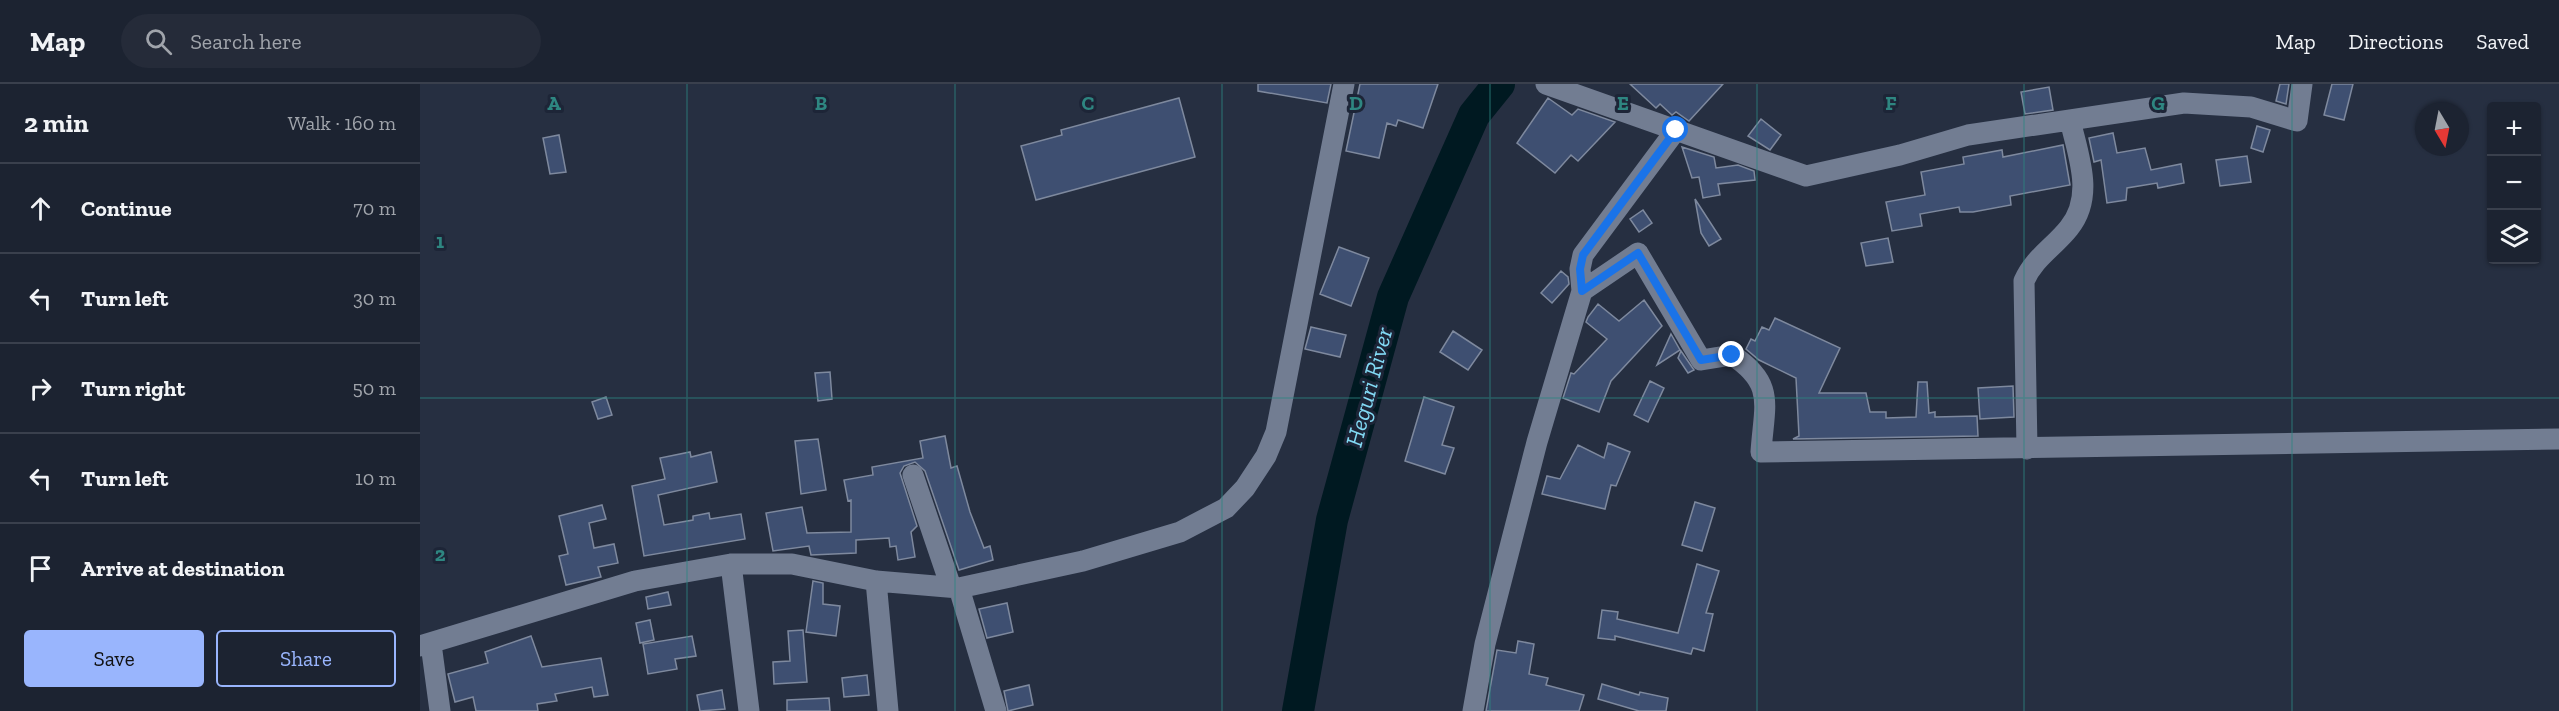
<!DOCTYPE html>
<html lang="en">
<head>
<meta charset="utf-8">
<style>
	:root { --surface:#1c2331; --page:#252b39; --text:#f1f3f6; --muted:#a0a4ab; --line:#3a404d; --accent:#99b5fd }
	body { margin:0; font-family:"Zilla Slab",serif; background:var(--page); color:var(--text) }
	.controls { position:absolute; right:18px; top:18px; display:grid; overflow:hidden; border-radius:6px; box-shadow:0 2px 4px #0004 }
	.controls button { width:54px; height:54px; display:grid; place-items:center; padding:0; border:0; border-bottom:2px solid var(--line); background:var(--surface); color:var(--text); font:30px sans-serif }
	.compass { position:absolute; left:1995px; top:18px; width:54px; height:54px; border-radius:50%; background:var(--surface); box-shadow:0 2px 4px #0004; rotate:170deg }
	.stop { position:absolute; width:18px; height:18px; margin:-14px; border:4px solid #1a73e8; border-radius:50%; background:#fff }
	.stop.end { background:#1a73e8; border-color:#fff; box-shadow:0 2px 6px #0008 }
	.list { margin:0; padding:0; list-style:none }
	h2 { display:flex; justify-content:space-between; align-items:center; height:78px; margin:0; padding:0 24px; font-size:26px }
	h2 small { font-size:20px; font-weight:400; color:var(--muted) }
	.list li { display:grid; grid-template-columns:39px 1fr auto; gap:18px; align-items:center; box-sizing:border-box; height:90px; padding:0 24px; border-top:2px solid var(--line) }
	.list b { display:block; font-size:22px; white-space:nowrap }
	.list em { font-size:20px; font-style:normal; color:var(--muted) }
	.actions { display:flex; gap:12px; padding:18px 24px }
	.actions a { flex:1; padding:14px 0; border:2px solid var(--accent); border-radius:6px; text-align:center; font-size:21px; color:var(--accent) }
	.actions .main { background:var(--accent); color:#111 }
	.icon { flex:none; width:33px; height:33px; fill:none; stroke:currentColor; stroke-width:2; stroke-linecap:round; stroke-linejoin:round }
	.map { position:relative; flex:none; width:2139px; height:627px; overflow:hidden }
	header { display:flex; align-items:center; gap:36px; box-sizing:border-box; height:84px; padding:0 30px; background:var(--surface); border-bottom:2px solid var(--line) }
	header strong { font-size:28px }
	nav { display:flex; gap:33px; margin-inline-start:auto; font-size:21px }
	.search { width:420px; height:54px; background:var(--page); display:flex; align-items:center; gap:15px; box-sizing:border-box; padding:0 21px; border-radius:33px; color:var(--muted); font-size:22px }
	main { display:flex }
	aside { flex:1; background:var(--surface) }
	.map>svg:first-child { display:block }
	.lines { fill:none; stroke-linecap:round; stroke-linejoin:round }
	.river { stroke:#001921; stroke-width:32 }
	.building { fill:#3e4f71; stroke:#7e899e; stroke-width:1.5 }
	.minor { stroke:#727d92; stroke-width:21 }
	.route { stroke:#1a73e8; stroke-width:8 }
	.grid { fill:none; stroke:#2e8681; stroke-width:1.5; stroke-opacity:0.55 }
	.labels { text-anchor:middle; stroke-width:6; stroke-linejoin:round; paint-order:stroke }
	.water-label { font-size:24px; font-style:italic; fill:#82d9f4; stroke:#1d2537 }
	.grid-label { font-size:20px; text-anchor:middle; font-weight:bold; fill:#2e8681; stroke:#1d2537; stroke-width:6; stroke-linejoin:round; paint-order:stroke }
</style>
</head>
<body>
<header>
<strong>Map</strong>
<div class="search"><svg class="icon" aria-label="search" viewBox="0 0 24 24"><circle cx="10" cy="10" r="6"/><path d="M15 15l6 6"/></svg>Search here</div>
<nav><a>Map</a><a>Directions</a><a>Saved</a></nav>
</header>
<main>
<aside>
<h2>2 min<small>Walk · 160 m</small></h2>
<ul class="list">
<li><svg class="icon" aria-label="ahead" viewBox="0 0 24 24"><path d="M12 20V5M6 11l6-6 6 6"/></svg><div><b>Continue</b></div><em>70 m</em></li>
<li><svg class="icon" aria-label="left" viewBox="0 0 24 24"><path d="M17 20v-9H6M10 6l-5 5 5 5"/></svg><div><b>Turn left</b></div><em>30 m</em></li>
<li><svg class="icon" aria-label="right" viewBox="0 0 24 24"><path d="M7 20v-9h11M14 6l5 5-5 5"/></svg><div><b>Turn right</b></div><em>50 m</em></li>
<li><svg class="icon" aria-label="left" viewBox="0 0 24 24"><path d="M17 20v-9H6M10 6l-5 5 5 5"/></svg><div><b>Turn left</b></div><em>10 m</em></li>
<li><svg class="icon" aria-label="arrive" viewBox="0 0 24 24"><path d="M6 21V4h12l-3 4 3 4H6"/></svg><div><b>Arrive at destination</b></div></li>
</ul>
<div class="actions"><a class="main">Save</a><a>Share</a></div>
</aside>
<div class="map">
<svg width="2139" height="627" viewBox="0 0 2139 627">
	<rect width="100%" height="100%" fill="#262f41"/>
	<g class="lines">
		<path class="river" d="M878,627L912,436L973,213L1054,31L1079,0"/>
	</g>
	<path class="building" d="M838,0H911L907,19L838,7Z
		M940,0H1018L1003,44L978,36L976,42L967,39L959,74L926,67Z
		M1210,0H1303L1269,37L1256,28L1252,31L1240,20L1236,24Z
		M1860,0H1869L1866,20L1856,17Z
		M1912,0H1933L1924,36L1904,31Z
		M1629,3L1633,26L1605,30L1601,8Z
		M759,14L775,73L616,116L601,62L642,51L641,46Z
		M1128,14L1152,31L1158,25L1195,38L1158,77L1151,71L1135,89L1097,59Z
		M1341,35L1361,51L1350,66L1328,52Z
		M1837,42L1850,46L1843,68L1831,64Z
		M1693,49L1697,69L1725,64L1731,86L1761,80L1764,99L1738,104L1737,99L1707,104L1706,116L1687,119L1681,76L1674,78L1669,54Z
		M139,51L146,88L130,90L123,54Z
		M1643,61L1650,101L1590,112L1591,121L1553,128H1540L1539,123L1500,130L1502,142L1472,147L1466,118L1505,111L1501,88L1544,80L1543,73L1582,66L1583,73Z
		M1262,63L1294,73L1296,84L1318,81L1334,87L1335,96L1298,100L1300,111L1283,114L1279,93L1272,94Z
		M1827,72L1831,98L1800,102L1796,76Z
		M1275,115L1301,155L1289,162L1281,149Z
		M1223,126L1232,139L1219,148L1210,135Z
		M1468,154L1473,178L1446,182L1441,159Z
		M919,163L949,174L931,222L900,210Z
		M1141,187L1148,193L1149,200L1132,219L1121,209Z
		M1224,216L1242,242L1191,297L1179,328L1143,314L1151,289L1154,290L1187,255L1166,238L1168,233L1178,220L1199,237Z
		M1355,234L1420,264L1399,309H1446L1450,328H1466V334L1496,333L1498,298H1507L1509,329L1515,328V333L1557,332L1558,352L1373,355L1379,352L1376,294L1339,276L1326,265L1331,255L1335,257L1342,243L1349,246Z
		M891,243L926,251L920,273L885,265Z
		M1033,247L1062,266L1048,286L1020,268Z
		M1251,250L1260,266L1237,281Z
		M1261,267L1274,286L1268,289L1258,274Z
		M410,288L412,315L398,317L395,289Z
		M1230,297L1244,304L1228,338L1214,331Z
		M1593,302L1594,333L1560,335L1558,304Z
		M186,313L192,331L178,335L172,318Z
		M1004,313L1034,323L1022,361L1034,364L1025,390L985,377Z
		M525,352L531,384L537,382L550,428L564,464L570,462L573,476L539,486L505,387L495,378L484,382L480,389L497,442L491,448L495,473L478,476L476,462L470,463L469,454L436,456V469L391,471L389,462L353,467L346,429L382,423L387,449L431,448V416L428,417L424,396L453,391L452,383L503,374L500,357Z
		M398,355L406,406L381,410L375,357Z
		M1188,359L1210,368L1196,402L1191,401L1185,425L1122,410L1127,392L1140,395L1158,361L1184,374Z
		M270,368L271,373L291,368L297,398L238,411L244,441L273,436V432L289,429L290,435L321,430L325,455L224,472L212,402L245,395L240,374Z
		M1275,418L1295,424L1282,467L1262,461Z
		M182,421L186,435L169,439L174,464L194,460L198,479L178,483L181,493L146,501L139,472L148,470L139,432Z
		M1277,480L1299,487L1286,529L1293,530L1284,567L1273,564L1271,570L1195,552V556L1178,554L1182,526L1198,528L1197,535L1258,549Z
		M393,497L403,499V520L420,522L416,552L386,548Z
		M248,508L251,521L228,525L226,513Z
		M587,519L593,548L567,554L559,525Z
		M230,536L234,556L220,559L216,539Z
		M383,546L387,598L354,600L353,578L370,577L368,547Z
		M111,552L122,583L181,574L188,611L174,613L172,603L135,610L137,617L117,620L118,627H56L53,613L35,618L28,590L68,579L65,568Z
		M272,552L276,572L255,575L257,585L228,590L223,560Z
		M1098,557L1114,560L1109,590L1128,594L1126,601L1164,611L1159,627H1066L1077,566L1096,569Z
		M447,591L449,611L424,613L422,594Z
		M1182,600L1219,611L1220,608L1248,614L1246,627H1219L1178,615Z
		M609,601L613,621L588,627L584,607Z
		M302,606L305,625L280,627L277,611Z
		M409,614L410,627H367V616Z"/>
	<g class="lines">
		<path class="minor" d="M1126,0L1386,92L1480,71L1548,51L1764,19L1831,23L1877,37L1882,0
			M1162,207L1218,169L1281,276L1312,271C1356,300 1344,321 1341,368L2139,355
			M1607,365L1604,197C1614,174 1634,163 1649,144C1675,112 1658,71 1650,36
			M493,391L531,503
			M311,480L329,627
			M456,497L468,627
			M539,504L576,627
			M11,560L20,627
			M0,562L215,497L311,480H372L456,497L539,504L663,477L760,448L806,424L825,404L846,372L856,348L924,0
			M1053,627L1065,560L1117,358L1162,207L1160,185L1163,171L1256,46"/>
	</g>
	<g class="lines">
		<path class="route" d="M1256,46L1163,171L1160,185L1162,207L1218,169L1281,276L1312,271"/>
	</g>
	<path class="grid" d="M267,0V627M535,0V627M802,0V627M1070,0V627M1337,0V627M1604,0V627M1872,0V627M0,314H2139"/>
	<g class="labels">
		<g class="water-label">
			<text transform="translate(949 303) rotate(-75)" y="8">Heguri River</text>
		</g>
	</g>
	<g class="grid-label">
		<text x="134" y="26">A</text>
		<text x="401" y="26">B</text>
		<text x="668" y="26">C</text>
		<text x="936" y="26">D</text>
		<text x="1203" y="26">E</text>
		<text x="1471" y="26">F</text>
		<text x="1738" y="26">G</text>
		<text x="20" y="164">1</text>
		<text x="20" y="477">2</text>
	</g>
</svg>
<div class="controls">
<button>+</button>
<button>−</button>
<button><svg class="icon" aria-label="layers" viewBox="0 0 24 24"><path d="M12 4l9 5-9 5-9-5zM3 14l9 5 9-5"/></svg></button>
</div>
<svg class="compass" viewBox="-18 -18 36 36"><path d="M0-13l5 13h-10z" fill="#e53935"/><path d="M0 13l5-13h-10z" fill="#a0a4ab"/></svg>
<div class="stop" style="left:1256px;top:46px"></div>
<div class="stop end" style="left:1312px;top:271px"></div>
</div>
</main>
</body>
</html>
